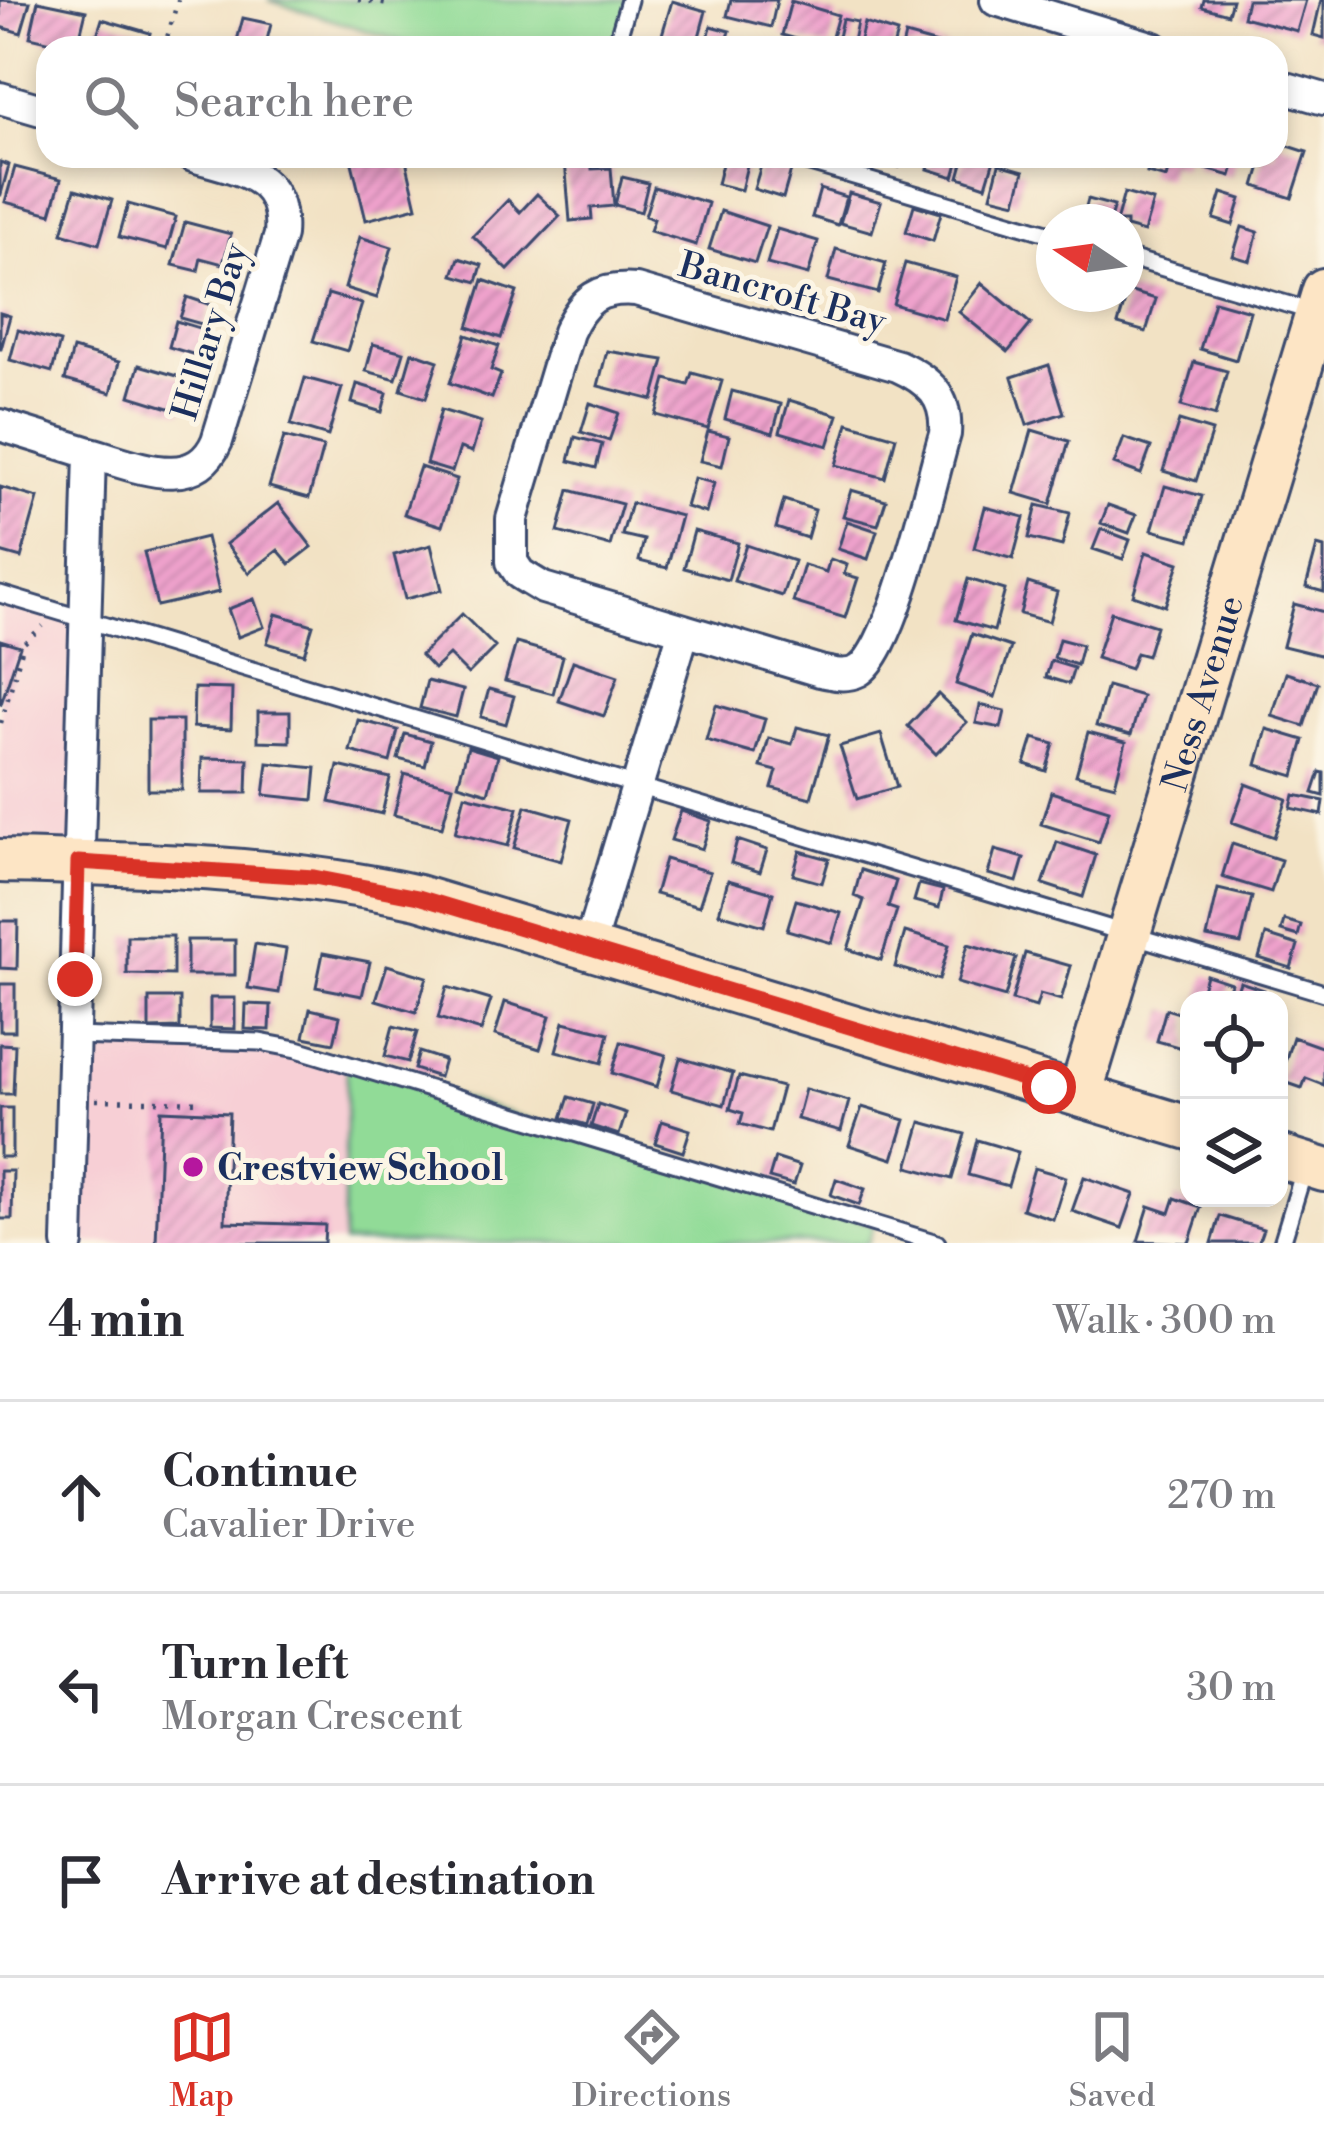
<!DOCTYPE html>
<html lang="en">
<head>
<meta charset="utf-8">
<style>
	:root { --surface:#fff; --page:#f2f2f3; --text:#2b2b33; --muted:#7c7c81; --line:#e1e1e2; --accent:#d93025 }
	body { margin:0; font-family:"Libre Bodoni",serif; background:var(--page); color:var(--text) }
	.controls { position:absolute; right:36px; bottom:36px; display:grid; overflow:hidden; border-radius:24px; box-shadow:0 6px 18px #0003 }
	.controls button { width:108px; height:108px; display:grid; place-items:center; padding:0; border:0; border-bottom:3px solid var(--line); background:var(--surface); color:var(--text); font:60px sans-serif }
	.compass { position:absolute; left:1036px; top:204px; width:108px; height:108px; border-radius:50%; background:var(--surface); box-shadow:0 6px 18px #0003; rotate:283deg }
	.stop { position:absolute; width:36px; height:36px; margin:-27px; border:9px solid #d93025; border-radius:50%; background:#fff }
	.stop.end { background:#d93025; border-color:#fff; box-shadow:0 3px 12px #0008 }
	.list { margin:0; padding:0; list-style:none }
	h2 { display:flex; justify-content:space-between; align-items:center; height:156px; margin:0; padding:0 48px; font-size:51px }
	h2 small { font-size:39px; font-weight:400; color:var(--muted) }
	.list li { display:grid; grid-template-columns:78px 1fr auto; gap:36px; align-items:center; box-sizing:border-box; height:192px; padding:0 48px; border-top:3px solid var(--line) }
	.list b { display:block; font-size:45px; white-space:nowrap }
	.list p { margin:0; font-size:39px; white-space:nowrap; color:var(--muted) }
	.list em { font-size:39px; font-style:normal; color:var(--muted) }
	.icon { flex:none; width:66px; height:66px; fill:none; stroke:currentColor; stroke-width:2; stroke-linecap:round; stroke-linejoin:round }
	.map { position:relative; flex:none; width:1324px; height:1243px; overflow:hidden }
	.search { position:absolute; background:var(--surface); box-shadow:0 6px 18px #0003; left:36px; right:36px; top:36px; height:132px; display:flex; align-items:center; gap:30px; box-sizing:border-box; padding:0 42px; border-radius:36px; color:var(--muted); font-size:45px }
	.sheet { height:732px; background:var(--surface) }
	nav { display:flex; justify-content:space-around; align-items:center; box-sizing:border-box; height:168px; border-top:3px solid var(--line); background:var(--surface); font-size:33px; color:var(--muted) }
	nav a { display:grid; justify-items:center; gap:6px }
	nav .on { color:var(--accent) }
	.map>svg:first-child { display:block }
	.built { fill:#f7cfd5 }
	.green { fill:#91db97; stroke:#56857a; stroke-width:3 }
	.building { fill:url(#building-hatch) }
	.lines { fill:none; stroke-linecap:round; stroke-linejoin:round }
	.lane-casing { stroke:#3b4a6d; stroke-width:21 }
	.street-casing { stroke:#3b4a6d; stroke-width:36 }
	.secondary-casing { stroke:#3b4a6d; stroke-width:48 }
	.path { stroke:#3b4a6d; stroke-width:4.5; stroke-dasharray:3 9; stroke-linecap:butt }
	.lane { stroke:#fff; stroke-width:15 }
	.street { stroke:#fff; stroke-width:30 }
	.secondary { stroke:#fde5c5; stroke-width:42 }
	.route { stroke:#d93025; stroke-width:15 }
	.poi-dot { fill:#b5179e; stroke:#fcf5e5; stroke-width:4.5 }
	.labels { text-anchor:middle; stroke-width:10; stroke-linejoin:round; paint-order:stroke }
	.street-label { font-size:36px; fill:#1b2f5e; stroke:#fcf5e5 }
	.poi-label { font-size:36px; font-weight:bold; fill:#1b2f5e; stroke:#fcf5e5; text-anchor:start }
</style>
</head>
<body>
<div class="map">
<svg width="1324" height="1243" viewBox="0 0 1324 1243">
	<defs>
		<pattern id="building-hatch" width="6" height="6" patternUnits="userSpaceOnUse" patternTransform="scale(3)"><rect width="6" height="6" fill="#efa2cc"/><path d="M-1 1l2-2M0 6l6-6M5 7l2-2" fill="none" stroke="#c184a9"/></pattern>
	</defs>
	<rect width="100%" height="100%" fill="#fcf5e5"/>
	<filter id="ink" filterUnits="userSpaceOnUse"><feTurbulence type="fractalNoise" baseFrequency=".00833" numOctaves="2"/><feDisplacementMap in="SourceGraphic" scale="24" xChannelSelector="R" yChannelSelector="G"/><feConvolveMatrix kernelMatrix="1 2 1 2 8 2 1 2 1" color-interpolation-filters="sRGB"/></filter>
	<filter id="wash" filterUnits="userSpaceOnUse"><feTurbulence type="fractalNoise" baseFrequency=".004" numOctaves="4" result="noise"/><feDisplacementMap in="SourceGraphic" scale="48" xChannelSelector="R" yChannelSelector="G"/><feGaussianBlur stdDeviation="2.7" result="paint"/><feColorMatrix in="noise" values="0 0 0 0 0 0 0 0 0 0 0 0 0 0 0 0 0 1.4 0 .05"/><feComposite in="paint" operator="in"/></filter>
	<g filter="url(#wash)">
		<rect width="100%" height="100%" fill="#f2e2c4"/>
		<path class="built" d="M0,594L86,619L78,862L0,861Z
			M73,1037L275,1041L347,1063L343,1243H67Z"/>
		<path class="green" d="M268,0H629L615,48H422Z
			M347,1063L874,1225L868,1243H343Z"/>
		<g id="blocks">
			<path class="building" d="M0,0L30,2L21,33L0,27Z
				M731,0H777L771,27L727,16Z
				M1204,0H1232L1228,14L1202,7Z
				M1247,0H1306L1297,31L1243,17Z
				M1321,0H1324V38L1313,35Z
				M38,1L86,11L77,48L30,37Z
				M672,1L706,11L696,48L682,44L680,48H658Z
				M791,1L838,15L829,48L782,35Z
				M243,18L271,24L265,48H235Z
				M102,19L150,33L146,48H93Z
				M842,19L857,22L852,46L837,42Z
				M864,23L897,33L893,48H858Z
				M711,26L730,31L725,48H706Z
				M905,35L948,47V48H902Z
				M1276,142L1307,152L1292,198L1255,186L1264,156H1276Z
				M364,156H405L417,207L366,220L351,159Z
				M724,156L749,157L741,190L717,184Z
				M868,156H903L899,167Z
				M932,156H960L954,177L928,169Z
				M965,156H995L986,186L959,177Z
				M1151,156H1186L1183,166L1170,163L1166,178L1147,173Z
				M1198,156H1237L1231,176L1195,166Z
				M591,157L592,169L611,168L614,206L591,208L592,219L570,221L565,160Z
				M0,162L9,165L1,194L0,193Z
				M762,162L791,170L783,198L754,189Z
				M999,164L1024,171L1016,202L991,196Z
				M15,167L61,179L51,214L5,202Z
				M622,177L648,183L641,212L615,205Z
				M654,187L708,203L696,245L650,231L654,219L645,216Z
				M75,189L112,200L99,244L62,233Z
				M820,189L846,197L838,225L812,217Z
				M849,193L881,202L872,232L840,223Z
				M1124,193L1153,201L1144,232L1126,227V222H1116Z
				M1222,193L1241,199L1233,225L1214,219Z
				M537,194L560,216L508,270L473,236L508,200L520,212Z
				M1088,199L1114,206L1109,222H1082Z
				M128,204L176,217L167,249L119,237Z
				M914,205L941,213L933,241L906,232Z
				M721,211L767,226L755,263L709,249Z
				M185,222L231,234L223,264L201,258L198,271L173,265Z
				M1242,227L1258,232L1250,261L1233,256Z
				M777,229L818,241L808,275L767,264Z
				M360,237L392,247L377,298L345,288Z
				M836,249L886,263L878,293L828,280Z
				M459,258L482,265L477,282L453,275Z
				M905,263L956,277L944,319L893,304Z
				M483,280L517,292L501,338L468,327Z
				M982,283L1031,324L1008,352L959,312Z
				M1128,291L1156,299L1146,332L1118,324Z
				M328,294L362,304L347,351L313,341Z
				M1069,294H1112L1093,315Z
				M187,297L211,305L205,325L180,318Z
				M1214,301L1250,311L1236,360L1200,349Z
				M0,313L10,316L1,349H0Z
				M176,321L206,330L199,356L169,347Z
				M18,330L60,342L52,372L10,360Z
				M466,335L499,346L491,370L501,374L492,398L450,383Z
				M373,344L404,352L396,379L366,371Z
				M73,349L119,362L111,393L65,380Z
				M607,351L664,360L653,400L598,386Z
				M412,352L438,361L426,398L401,390Z
				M1194,362L1227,371L1215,416L1181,406Z
				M139,365L191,380L182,412L130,396Z
				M1049,365L1064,413L1027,425L1012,377Z
				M692,373L722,381L708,429L656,415L666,379L688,385Z
				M305,378L342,388L328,436L291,425Z
				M357,384L387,393L382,412L352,403Z
				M732,391L781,404L773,433L725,419Z
				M789,400L838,415L828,446L780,432Z
				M590,403L619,413L609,441L581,432Z
				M441,410L481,422L472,452L460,448L452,472L426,464Z
				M1179,421L1212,431L1196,481L1163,471Z
				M848,423L896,437L885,478L836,465Z
				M1032,430L1069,441L1051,504L1014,493Z
				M708,431L729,436L722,466L700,461Z
				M284,437L323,447L309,498L269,487Z
				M575,437L602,444L596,468L569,461Z
				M1124,438L1151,447L1141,474L1114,464Z
				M420,467L457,479L442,526L404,514Z
				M694,478L714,483L706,513L686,507Z
				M1165,486L1202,496L1190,540L1152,530Z
				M0,487L38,498L21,558L0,552Z
				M569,490L622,504L610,546L558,532Z
				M851,490L886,500L878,525L843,516Z
				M784,500L815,510L807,538L776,528Z
				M278,503L312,547L290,564L278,550L249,573L226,544Z
				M631,503L681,516L667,568L639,561L644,540L622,535Z
				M1037,505L1070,513L1062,546L1029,538Z
				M1108,505L1136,515L1129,533L1101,523Z
				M985,507L1024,517L1013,559L974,548Z
				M847,521L877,531L868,559L838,549Z
				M1101,529L1130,540L1123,559L1093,549Z
				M694,531L738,543L728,580L684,568Z
				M206,537L219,592L157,606L144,552Z
				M431,545L442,590L405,599L394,555Z
				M746,545L794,561L782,596L734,581Z
				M1317,546L1324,548V592L1306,587Z
				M1146,552L1179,563L1165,606L1133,595Z
				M830,559L847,565L844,574L858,578L845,618L793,602L804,565L826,572Z
				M968,579L1005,590L994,631L956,620Z
				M1028,583L1057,592L1049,622L1020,614Z
				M254,599L264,627L238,637L228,609Z
				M1294,604L1324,612V656L1283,646Z
				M1111,612L1156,626L1147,656L1136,653L1130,669L1096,658Z
				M276,614L313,625L304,654L267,643Z
				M462,614L495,647L468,674L449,655L434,669L421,655Z
				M972,634L1011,647L995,697L956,684Z
				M1059,639L1082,645L1077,665L1054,658Z
				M0,640L20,646L1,704H0Z
				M516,643L563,656L553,694L505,681Z
				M573,661L618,676L604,716L559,701Z
				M1051,661L1074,668L1069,684L1046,677Z
				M1286,673L1318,683L1304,726L1272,716Z
				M427,681L463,690L456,717L420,708Z
				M1107,686L1142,696L1131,735L1096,726Z
				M194,688L232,689L231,729L193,727Z
				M489,689L514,696L506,724L481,717Z
				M938,694L967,722L936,754L908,726Z
				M716,705L765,719L755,754L706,740Z
				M980,705L1005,711L1001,728L976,723Z
				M258,712H290V742L258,741Z
				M148,720H182V790H148Z
				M358,720L398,730L390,762L350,751Z
				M797,727L829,735L811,798L772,788L777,771L761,767L769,738L792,744Z
				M1267,729L1304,740L1294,776L1257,765Z
				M1088,732L1126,742L1115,785L1076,775Z
				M405,734L431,741L425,766L398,759Z
				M881,734L897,787L857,799L840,746Z
				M1033,738L1054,744L1046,771L1025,764Z
				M468,747L498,756L488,793L458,784Z
				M202,758L248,759L247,793H201Z
				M268,763L316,768L313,800L264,795Z
				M338,766L390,778L382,814L330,802Z
				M1320,772L1324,773V796L1313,793Z
				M404,774L453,786L442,827L394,815Z
				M1246,784L1287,799L1274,837L1232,822Z
				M1051,792L1109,810L1099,842L1041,824Z
				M465,795L518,808L508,846L455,833Z
				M1294,795L1324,801L1322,815L1291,808Z
				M526,806L572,819L561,861L514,848Z
				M681,811L711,821L702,849L671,840Z
				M737,840L767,850L760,872L731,863Z
				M1057,842L1096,855L1083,897L1043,884Z
				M1232,844L1281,860L1271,892L1222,877Z
				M995,850L1024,858L1017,882L988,874Z
				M800,851L829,859L822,883L793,875Z
				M665,859L710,872L699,906L655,894Z
				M861,870L896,881L888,907L897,910L881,960L848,949L864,900L854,896Z
				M728,880L773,893L764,926L719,913Z
				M919,884L943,890L939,908L914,901Z
				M1218,889L1252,897L1241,944L1207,937Z
				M796,900L841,913L832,943L787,930Z
				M1284,920L1301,925L1298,936L1281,931Z
				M0,921H18L17,969L0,968Z
				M905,932L949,945L939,980L895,967Z
				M1266,935L1298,945L1291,968L1259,958Z
				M127,936H173V975L127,974Z
				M187,940H235V975H187Z
				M255,944L286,949L279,993L248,988Z
				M968,944L1016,958L1005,997L957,983Z
				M323,953L370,962L362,996L316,987Z
				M1025,953L1071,966L1061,1000L1040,994L1036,1007L1012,1000Z
				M387,965L427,977L416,1012L376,1000Z
				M1206,975L1231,983L1226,1000H1199Z
				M1240,982L1264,990L1261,1000H1234Z
				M0,984H15V1031H0Z
				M447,987L491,1000L481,1031L438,1018Z
				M149,998H180V1028L149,1029Z
				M210,998H235V1029L210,1028Z
				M505,1002L550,1016L540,1049L495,1035Z
				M246,1004L271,1005L270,1030L245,1029Z
				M310,1009L340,1016L334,1043L304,1037Z
				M1166,1009L1189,1016V1050L1157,1041Z
				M564,1022L609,1033L602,1063L556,1051Z
				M393,1026L417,1032L408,1062L385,1056Z
				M1293,1037L1324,1048V1085L1306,1078L1302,1088L1279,1080Z
				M621,1042L666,1055L657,1087L612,1073Z
				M0,1044L15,1045L13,1094H0Z
				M419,1052L444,1060L439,1077L414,1069Z
				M680,1058L733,1073L724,1105L671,1090Z
				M739,1076L782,1087L770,1132L740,1124L743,1113L730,1109Z
				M805,1089L849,1101L841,1131L797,1119Z
				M569,1097L593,1104L587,1125L562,1118Z
				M598,1104L626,1113L619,1135L591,1126Z
				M862,1107L905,1120L893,1159L849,1145Z
				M0,1108H12V1157H0Z
				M161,1110L229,1113L225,1222L325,1225L324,1243H156Z
				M662,1121L690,1130L683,1152L655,1143Z
				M921,1122L965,1134L952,1179L908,1167Z
				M977,1140L1018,1152L1008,1186L968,1175Z
				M775,1158L800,1166L794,1185L769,1178Z
				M1034,1168L1066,1177L1053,1219L1022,1209Z
				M0,1171H13L12,1219H0Z
				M1084,1177L1134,1194L1122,1228L1072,1211Z
				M836,1179L865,1189L859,1205L831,1195Z
				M1175,1198L1201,1207L1189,1243L1138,1241L1149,1206L1170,1213Z
				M1220,1216L1263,1229L1258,1243H1212Z"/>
		</g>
	</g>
	<g filter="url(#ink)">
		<use href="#blocks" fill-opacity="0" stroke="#3b4a6d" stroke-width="3"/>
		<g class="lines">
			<g class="lane-casing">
				<path id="lane" d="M615,48L629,0
					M786,156L1054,235
					M1126,257L1314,312
					M0,594L1324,993
					M73,1036L260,1042L297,1049L937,1243
					M1282,1243L1305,1167"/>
			</g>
			<g class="street-casing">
				<path id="street" d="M996,0L1154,48
					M1276,85L1324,99
					M0,98L48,112
					M0,425L90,453L68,1243
					M90,453C132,464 194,495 217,441L280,235C285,174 240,170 193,156
					M588,950L684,630L543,588L520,574L512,562V519L568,332C583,299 599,287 636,290L898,366C929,380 948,397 945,434C931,480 894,650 858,671C846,677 833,674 820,671L684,630"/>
			</g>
			<g class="secondary-casing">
				<g id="secondary">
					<path d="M0,861C140,864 280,866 418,897L1189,1128"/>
					<path id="s1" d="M1080,1095L1324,290"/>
					<path d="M1279,1156L1324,1170"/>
				</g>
			</g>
			<path class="path" d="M358,0L389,5
				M164,48L178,0
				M1,723L24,643L43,626
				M96,1100L204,1102"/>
			<use href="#lane" class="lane"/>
			<use href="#street" class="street"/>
			<use href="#secondary" class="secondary"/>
		</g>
	</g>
	<g class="lines" filter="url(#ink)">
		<path class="route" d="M75,979L78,862L314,877L418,897L1049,1087"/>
	</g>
	<circle class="poi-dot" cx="193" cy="1167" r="12"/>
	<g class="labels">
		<g class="street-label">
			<text transform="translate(783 292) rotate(16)" y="13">Bancroft Bay</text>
			<text transform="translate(209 331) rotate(-73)" y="13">Hillary Bay</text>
			<text dy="13" stroke="none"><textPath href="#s1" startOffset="420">Ness Avenue</textPath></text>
		</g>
		<g class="poi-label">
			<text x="217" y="1180">Crestview School</text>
		</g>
	</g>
</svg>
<div class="controls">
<button><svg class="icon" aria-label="locate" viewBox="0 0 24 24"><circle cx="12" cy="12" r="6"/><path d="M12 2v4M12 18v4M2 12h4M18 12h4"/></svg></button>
<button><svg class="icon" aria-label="layers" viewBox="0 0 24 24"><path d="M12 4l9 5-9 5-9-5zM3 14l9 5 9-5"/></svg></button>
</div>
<svg class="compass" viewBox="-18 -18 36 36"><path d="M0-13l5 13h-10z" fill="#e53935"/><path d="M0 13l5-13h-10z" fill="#7c7c81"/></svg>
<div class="stop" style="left:1049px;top:1087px"></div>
<div class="stop end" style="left:75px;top:979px"></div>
<div class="search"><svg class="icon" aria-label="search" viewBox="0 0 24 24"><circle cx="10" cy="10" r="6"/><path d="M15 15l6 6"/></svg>Search here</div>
</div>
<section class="sheet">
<h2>4 min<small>Walk · 300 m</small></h2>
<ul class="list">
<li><svg class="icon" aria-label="ahead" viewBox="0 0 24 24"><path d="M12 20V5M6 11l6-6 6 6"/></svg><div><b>Continue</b><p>Cavalier Drive</p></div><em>270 m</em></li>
<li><svg class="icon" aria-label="left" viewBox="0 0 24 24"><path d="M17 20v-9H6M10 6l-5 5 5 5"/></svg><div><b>Turn left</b><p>Morgan Crescent</p></div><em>30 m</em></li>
<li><svg class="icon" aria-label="arrive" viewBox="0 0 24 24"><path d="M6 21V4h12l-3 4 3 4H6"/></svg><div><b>Arrive at destination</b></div></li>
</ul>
</section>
<nav>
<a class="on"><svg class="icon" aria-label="map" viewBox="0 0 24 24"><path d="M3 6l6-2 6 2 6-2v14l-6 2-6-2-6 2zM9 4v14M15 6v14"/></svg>Map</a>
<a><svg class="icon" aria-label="directions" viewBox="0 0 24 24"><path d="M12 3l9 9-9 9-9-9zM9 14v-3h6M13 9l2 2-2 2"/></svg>Directions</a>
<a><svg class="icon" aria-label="saved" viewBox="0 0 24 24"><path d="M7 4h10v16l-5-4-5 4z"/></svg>Saved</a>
</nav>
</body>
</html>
